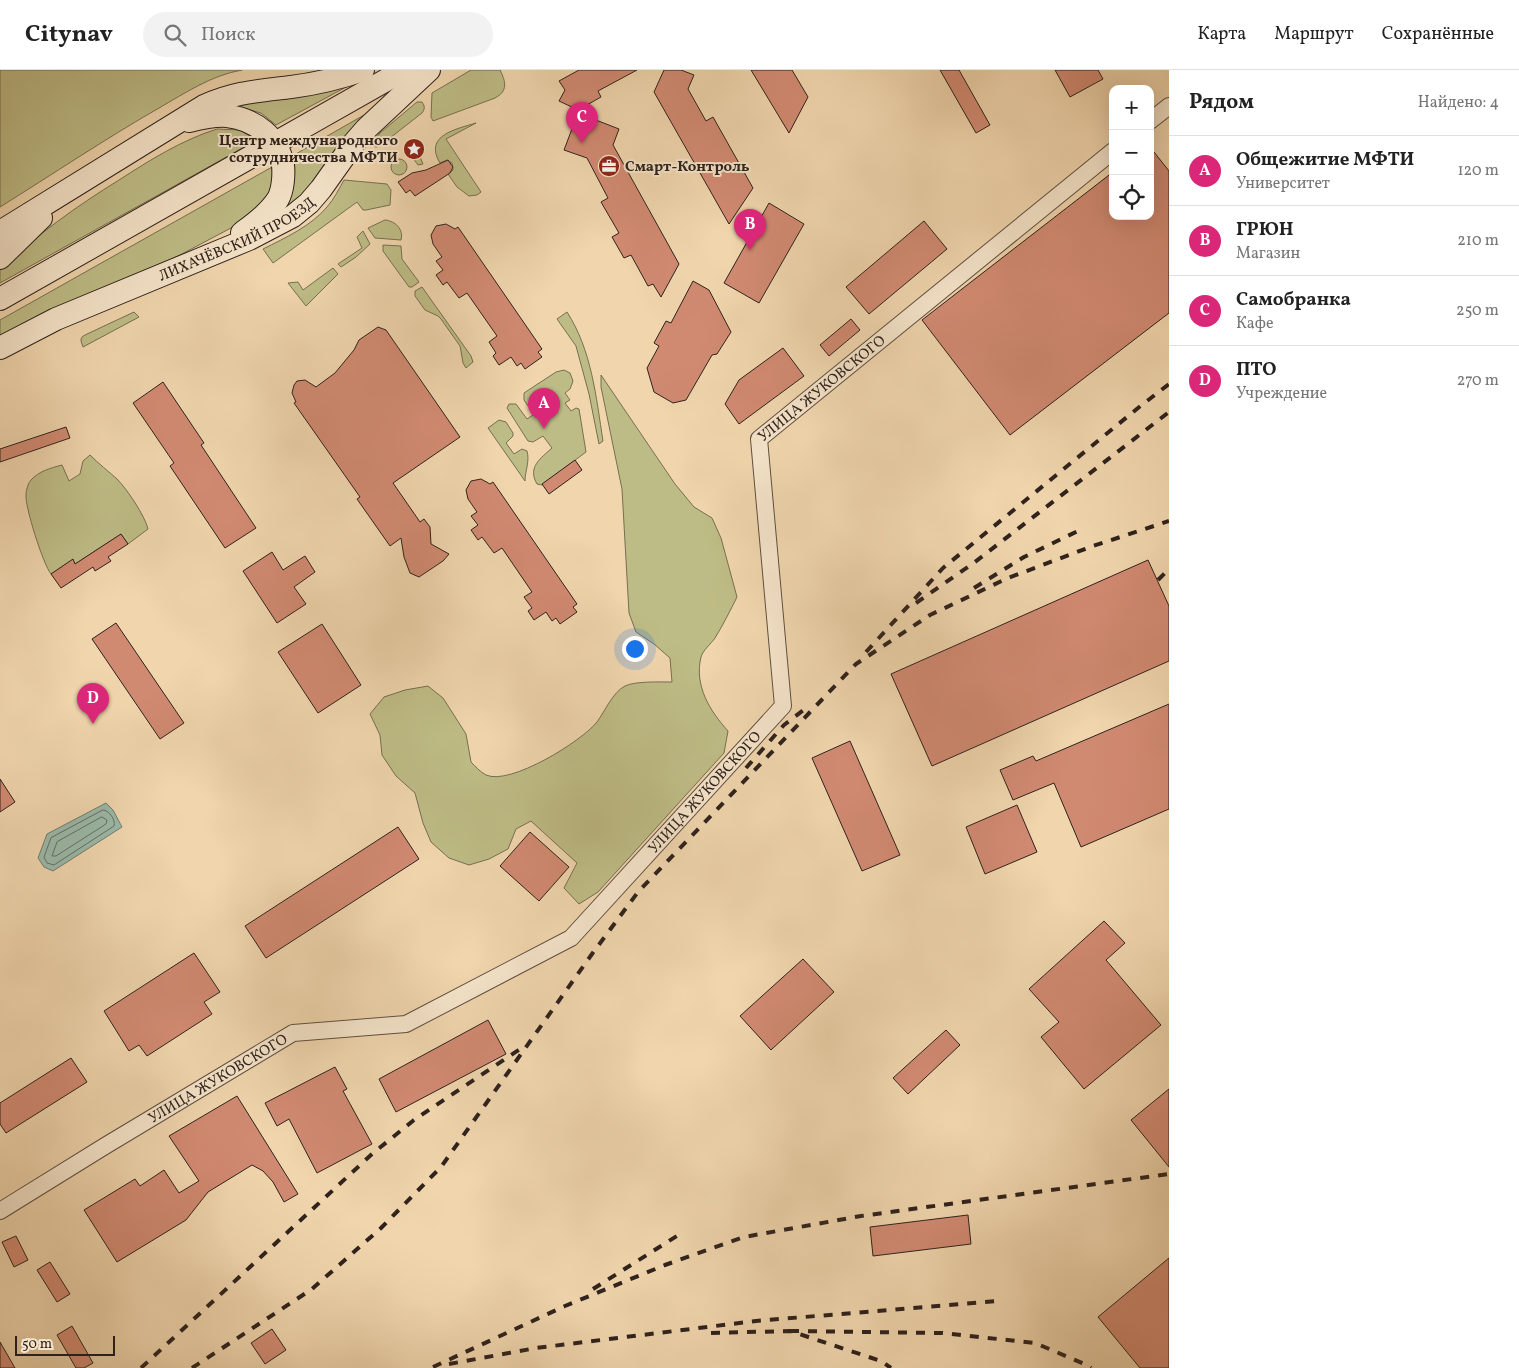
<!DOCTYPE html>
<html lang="ru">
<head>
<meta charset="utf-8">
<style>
	:root { --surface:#fff; --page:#f2f2f2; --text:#222; --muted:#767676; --line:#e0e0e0; --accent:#db2777 }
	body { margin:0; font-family:Vollkorn,serif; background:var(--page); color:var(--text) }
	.controls { position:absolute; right:15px; top:15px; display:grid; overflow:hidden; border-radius:10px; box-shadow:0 5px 20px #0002 }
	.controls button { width:45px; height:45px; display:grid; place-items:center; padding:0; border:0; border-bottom:1px solid var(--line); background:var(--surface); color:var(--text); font:25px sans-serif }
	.scale { position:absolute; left:15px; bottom:12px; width:100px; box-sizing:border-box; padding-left:5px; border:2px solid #2f221d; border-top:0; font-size:14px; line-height:18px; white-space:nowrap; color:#2f221d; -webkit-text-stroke:4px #f5e4ca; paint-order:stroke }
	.you { position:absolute; left:634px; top:578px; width:18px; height:18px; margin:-12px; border:4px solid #fff; border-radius:50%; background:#1a73e8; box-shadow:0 0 0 8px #1a73e833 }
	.badge { display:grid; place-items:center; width:32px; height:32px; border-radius:50%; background:var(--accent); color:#fff; font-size:16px; font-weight:700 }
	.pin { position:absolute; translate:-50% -41px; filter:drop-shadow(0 1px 2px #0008) }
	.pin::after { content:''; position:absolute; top:26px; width:18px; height:15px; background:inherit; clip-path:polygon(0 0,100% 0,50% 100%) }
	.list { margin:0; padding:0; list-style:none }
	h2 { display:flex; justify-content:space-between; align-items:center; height:65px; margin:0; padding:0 20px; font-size:21px }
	h2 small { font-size:16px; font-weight:400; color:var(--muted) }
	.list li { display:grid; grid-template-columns:32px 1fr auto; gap:15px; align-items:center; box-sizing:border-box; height:70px; padding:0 20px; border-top:1px solid var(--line) }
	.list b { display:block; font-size:19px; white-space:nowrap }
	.list p { margin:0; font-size:16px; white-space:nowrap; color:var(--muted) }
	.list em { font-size:16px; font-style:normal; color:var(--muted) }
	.icon { flex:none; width:28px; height:28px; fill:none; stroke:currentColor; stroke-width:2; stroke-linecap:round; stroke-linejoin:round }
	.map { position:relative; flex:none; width:1169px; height:1298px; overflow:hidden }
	header { display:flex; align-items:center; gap:30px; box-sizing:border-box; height:70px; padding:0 25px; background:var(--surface); border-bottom:1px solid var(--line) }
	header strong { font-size:24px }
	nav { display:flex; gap:28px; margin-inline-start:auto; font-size:18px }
	.search { width:350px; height:45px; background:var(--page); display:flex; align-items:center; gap:12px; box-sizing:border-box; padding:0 18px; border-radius:28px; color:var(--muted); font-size:19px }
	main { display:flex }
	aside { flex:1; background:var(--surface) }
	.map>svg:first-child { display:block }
	.green { fill:#bebc86; stroke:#766f52 }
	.water { fill:#9ab9a9; stroke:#6f7d71 }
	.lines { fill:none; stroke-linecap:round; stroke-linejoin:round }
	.shore { stroke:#646e63; stroke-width:1 }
	.building { fill:#d18a72; stroke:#2f221d }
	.street-casing { stroke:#5f4f41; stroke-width:18 }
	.secondary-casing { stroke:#2f221d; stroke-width:24 }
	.street { stroke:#f5e4ca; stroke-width:16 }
	.secondary { stroke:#f5e4ca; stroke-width:22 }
	.rail { stroke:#2f221d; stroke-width:4; stroke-dasharray:9 9; stroke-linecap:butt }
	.labels { text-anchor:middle; stroke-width:4; stroke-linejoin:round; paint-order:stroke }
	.poi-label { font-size:15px; font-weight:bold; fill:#2f221d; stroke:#f5e4ca; text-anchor:end }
	.street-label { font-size:15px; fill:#2f221d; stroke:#f5e4ca }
</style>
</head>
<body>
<header>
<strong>Citynav</strong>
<div class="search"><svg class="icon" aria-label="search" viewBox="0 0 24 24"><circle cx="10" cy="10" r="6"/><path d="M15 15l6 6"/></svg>Поиск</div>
<nav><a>Карта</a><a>Маршрут</a><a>Сохранённые</a></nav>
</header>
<main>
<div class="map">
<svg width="1169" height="1298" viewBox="0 0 1169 1298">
	<rect width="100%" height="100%" fill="#f0d5ad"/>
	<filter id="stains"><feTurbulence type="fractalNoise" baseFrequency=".004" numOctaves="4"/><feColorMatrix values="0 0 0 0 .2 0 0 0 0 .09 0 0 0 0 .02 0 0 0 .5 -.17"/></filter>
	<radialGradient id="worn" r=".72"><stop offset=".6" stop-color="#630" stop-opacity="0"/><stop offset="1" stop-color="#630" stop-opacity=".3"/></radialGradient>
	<path class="green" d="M0,0H242C212,5 185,23 159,38C105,69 53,104 0,137Z
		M471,0H500C506,12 508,21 495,28L433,51L431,47L432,23Z
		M344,15L346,17L276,55L261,43L239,37L241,33Z
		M417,32H422C425,36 425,39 422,43L381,75L377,77L370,76L380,63Z
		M371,41L316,116L284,142C294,123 296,106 294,85Z
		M476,53L446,69L481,122L477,125L469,126L457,117L448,104L453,100L452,93L447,90L440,93C423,65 457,59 476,53Z
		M217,59L239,60L257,70L0,213V200C36,165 77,136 119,110C150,90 182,70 217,59Z
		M412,72L419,75L418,82L423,94L418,95C413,88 406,81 412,72Z
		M391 97a8 8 0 1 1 16 0a8 8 0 1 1-16 0Z
		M272,97L273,109L268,127L246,150L180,185L0,269V250Z
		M344,110L387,114L391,120L390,135L366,140H363L357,132L273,193L263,179C285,168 311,156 327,137C334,129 339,119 344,110Z
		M385,150C395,151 404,159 401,170L375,168L368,158Z
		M363,161L370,174L356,187L341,197L338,194L362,178L357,167Z
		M383,175L401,176L402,189L419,212L412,217H409L383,181Z
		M333,198L338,204L306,236L288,213L298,212L303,220Z
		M422,217L471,286L473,292L466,298L463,293L460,276L441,249L438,246L425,240L415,226V221Z
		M134,242L139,247L83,277C81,271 79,268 85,265Z
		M567,242C592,281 596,327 603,371L599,374L589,324L576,276L557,249Z
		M564,300L570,303L573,311L570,319L565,323L570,330L565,333L571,341L576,338L579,339L586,382L542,415L537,414C527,397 541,388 552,378L543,366L533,372L528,371L507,338L509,334H516L527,349L546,336L541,328L528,336L524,330V323L556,302Z
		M601,305L675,414L694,437L712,448L721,468L737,527C730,541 723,555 715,568C711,574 703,580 701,587C694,616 710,641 728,661L724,683L598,822L579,834L564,818L577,793L531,751L516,759L508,779L489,789L469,795L449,788L431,772L423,753L415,723L396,706L382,685L380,665L370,644L384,627L405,620L428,616L443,628L466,664L471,692C475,696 480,702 486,705C510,716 582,671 597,652C605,641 613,622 625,616C635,611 660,612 672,612L670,588L654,574L636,562L629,543L622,419L601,317Z
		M499,350L506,352L513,363V366L506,373L514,384L522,379L527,381C530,391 525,401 525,411L488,358Z
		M90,385C99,394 108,401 117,409C127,419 145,446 148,459L128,474L121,464L75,494L72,490L51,504C43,494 25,437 26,425C26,421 28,413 31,410C39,401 51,398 62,395L69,411L80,404L83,391Z"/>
	<path class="water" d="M106,733L113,740L122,757L53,801L44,797L38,788L47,764Z"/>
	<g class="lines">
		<path class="shore" d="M103,740C109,740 116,750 114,756L54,795L47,793L44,787L51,768Z
			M102,747L107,750L106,754L56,786H52L57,772Z"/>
	</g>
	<path class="building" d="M579,0H637L598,21L601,27L578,40L559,31L565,20L559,11Z
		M664,0H681L694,5L688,19L706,51L713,47L753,118L729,154L654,22Z
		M751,0H792L808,27L789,63Z
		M940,0H959L990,55L976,63Z
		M1055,0H1098L1103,9L1070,27Z
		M578,43L619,59L613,75L679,194L661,227L653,214L648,216L631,185L624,188L612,167L619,163L601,132L608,128L587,88L564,80Z
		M1150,77L1169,101V243L1010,365L922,250L1113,102V146H1150Z
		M448,90L453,97L450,103L415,126L410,120L406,123L398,112L412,103L426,100Z
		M769,133L804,154L759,233L724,213Z
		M924,151L947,179L869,244L846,217Z
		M446,154L455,159L458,157L542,279L538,282L542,287L525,299L521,293L517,296L511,287L499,295L493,286L496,283L489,272L497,266L467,223L459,228L447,212L443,215L436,205L443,200L436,191L442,187L433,174L431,165L436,156Z
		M693,211L709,220L731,262L717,284L712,285L686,330L673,333L654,322L647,298L659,276L654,273L666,251L671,253Z
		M851,249L860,260L829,286L820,275Z
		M378,257L386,260L460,367L393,413L420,452L424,449L430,457L431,474L449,484L443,491L419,507L410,503L404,487L401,468L390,476L357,429L360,427L294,333L296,332L292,323L294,315L297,311L305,310L316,317L335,303L354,280L359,270Z
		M783,278L804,306L739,354L725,334L739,310Z
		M163,312L204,373L201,375L256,458L225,478L170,396L174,393L133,333Z
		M66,357L70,368L0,392V379Z
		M575,390L582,400L549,424L542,414Z
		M481,409L490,414L493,412L577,534L573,537L577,542L560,554L556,548L552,551L546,542L534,550L528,541L532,538L524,527L532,522L502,478L494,483L482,467L478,470L471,460L478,455L471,446L477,442L468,429L466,420L471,411Z
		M121,464L128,474L108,487L111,491L95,501L93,497L61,518L51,504L73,489L75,494Z
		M272,482L283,500L305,486L315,502L294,517L306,534L277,553L243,501Z
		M1148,490L1169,536V591L932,696L891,604Z
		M116,553L184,653L160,669L92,569Z
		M322,554L361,615L318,643L278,582Z
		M1169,634V739L1081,777L1054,713L1013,730L1000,700L1033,686L1036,691Z
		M850,671L900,785L862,801L812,688Z
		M0,709L15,732L0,742Z
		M1017,735L1037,782L985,804L966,757Z
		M398,757L419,789L266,888L245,856Z
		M530,762L569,797L539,831L500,796Z
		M1104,851L1125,873L1106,890L1161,955L1084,1019L1041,967L1059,952L1029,919Z
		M194,883L220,922L204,932L212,944L147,986L139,975L129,981L104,941Z
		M803,889L834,922L771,980L740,946Z
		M488,950L506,984L396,1042L379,1009Z
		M946,960L960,975L908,1024L893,1008Z
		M71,988L87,1012L6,1063L0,1054V1033Z
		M335,997L347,1019L343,1021L372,1074L317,1103L289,1049L277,1056L265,1033Z
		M1169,1019V1097L1131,1050Z
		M237,1026L298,1124L284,1132L273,1112L263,1101L252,1095L208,1122L186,1150L117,1192L84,1140L135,1109L140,1116L164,1100L179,1123L199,1111L169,1066Z
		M968,1145L971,1174L873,1186L870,1157Z
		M16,1166L28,1190L14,1197L2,1172Z
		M1169,1188V1298H1140L1098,1247Z
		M50,1192L70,1224L57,1232L37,1200Z
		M72,1256L93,1293L84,1298H76L57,1265Z
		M272,1259L286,1280L265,1294L251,1273Z
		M0,1272L15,1298H0Z"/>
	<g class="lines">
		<g class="street-casing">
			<g id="street">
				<path d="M1150,51L1169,36"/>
				<path id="s1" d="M0,1141L105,1076L293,963L406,954L571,868L783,636L759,369L1113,81"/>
			</g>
		</g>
		<g class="secondary-casing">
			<g id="secondary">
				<path d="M189,51C201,48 215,45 227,46C255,49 278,67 283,95C284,105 283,120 278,129C269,143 255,153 242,163"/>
				<path d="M0,162L204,36C235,22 258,21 291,17C315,14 340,8 363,0"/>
				<path d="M0,188L41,148"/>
				<path d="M0,229L404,0"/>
				<path id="s2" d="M0,278L56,249L249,169L293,146L309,133L321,119L353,74L366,59L429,0"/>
			</g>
		</g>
		<use href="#street" class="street"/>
		<use href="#secondary" class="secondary"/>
		<path class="rail" d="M1158,510L1169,499
			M974,518L1024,487L1080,460
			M916,533L975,492L1169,342
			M866,582L943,498L1138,338L1169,314
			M746,698L784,655L806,638
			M593,1219L680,1164
			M790,1261L942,1263L1035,1273L1087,1295L1091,1298
			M711,1263L790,1261L881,1291L891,1298
			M449,1294L536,1278L756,1251L997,1231
			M433,1297L565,1236L665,1195L744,1167L861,1146L1169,1104
			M141,1298L372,1084L414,1050L523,977
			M192,1298L312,1219L381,1158L441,1097L592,884L638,822L856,594L930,545L1008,508L1093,476L1169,451"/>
	</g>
	<defs>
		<g id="sight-disc" transform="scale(1.125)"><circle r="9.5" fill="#8f2418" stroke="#f5e4ca"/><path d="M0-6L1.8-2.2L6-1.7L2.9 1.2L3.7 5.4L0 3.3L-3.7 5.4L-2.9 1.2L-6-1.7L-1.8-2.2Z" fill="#fff"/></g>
		<g id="office-disc" transform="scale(1.125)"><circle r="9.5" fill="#8f2418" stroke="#f5e4ca"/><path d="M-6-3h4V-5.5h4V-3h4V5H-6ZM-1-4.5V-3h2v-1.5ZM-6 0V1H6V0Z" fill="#fff"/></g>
	</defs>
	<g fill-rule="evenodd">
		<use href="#sight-disc" x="414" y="79"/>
		<use href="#office-disc" x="609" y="96"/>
	</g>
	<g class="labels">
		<g class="poi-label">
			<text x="398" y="75">Центр международного<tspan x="398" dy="17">сотрудничества МФТИ</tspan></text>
			<text x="625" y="101" text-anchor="start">Смарт-Контроль</text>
		</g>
		<g class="street-label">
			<text dy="5" stroke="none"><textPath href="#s2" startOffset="261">ЛИХАЧЁВСКИЙ ПРОЕЗД</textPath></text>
			<text dy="5" stroke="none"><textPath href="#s1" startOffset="1305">УЛИЦА ЖУКОВСКОГО</textPath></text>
			<text dy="5" stroke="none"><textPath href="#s1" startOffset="840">УЛИЦА ЖУКОВСКОГО</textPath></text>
			<text dy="5" stroke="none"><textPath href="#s1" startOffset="255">УЛИЦА ЖУКОВСКОГО</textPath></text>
		</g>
	</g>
	<rect width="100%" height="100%" filter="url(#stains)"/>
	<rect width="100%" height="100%" fill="url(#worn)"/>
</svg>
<div class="controls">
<button>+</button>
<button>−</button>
<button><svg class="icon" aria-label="locate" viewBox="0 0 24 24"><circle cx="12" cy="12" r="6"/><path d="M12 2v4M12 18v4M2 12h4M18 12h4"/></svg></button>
</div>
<div class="scale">50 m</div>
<div class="you"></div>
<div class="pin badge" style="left:544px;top:359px">A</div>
<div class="pin badge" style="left:750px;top:180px">B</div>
<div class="pin badge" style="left:582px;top:73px">C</div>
<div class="pin badge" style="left:93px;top:654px">D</div>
</div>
<aside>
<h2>Рядом<small>Найдено: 4</small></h2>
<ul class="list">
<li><span class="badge">A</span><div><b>Общежитие МФТИ</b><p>Университет</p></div><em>120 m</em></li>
<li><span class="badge">B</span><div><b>ГРЮН</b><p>Магазин</p></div><em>210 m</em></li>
<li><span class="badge">C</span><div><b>Самобранка</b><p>Кафе</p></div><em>250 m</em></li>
<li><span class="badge">D</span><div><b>ПТО</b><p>Учреждение</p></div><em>270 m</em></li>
</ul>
</aside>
</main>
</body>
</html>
